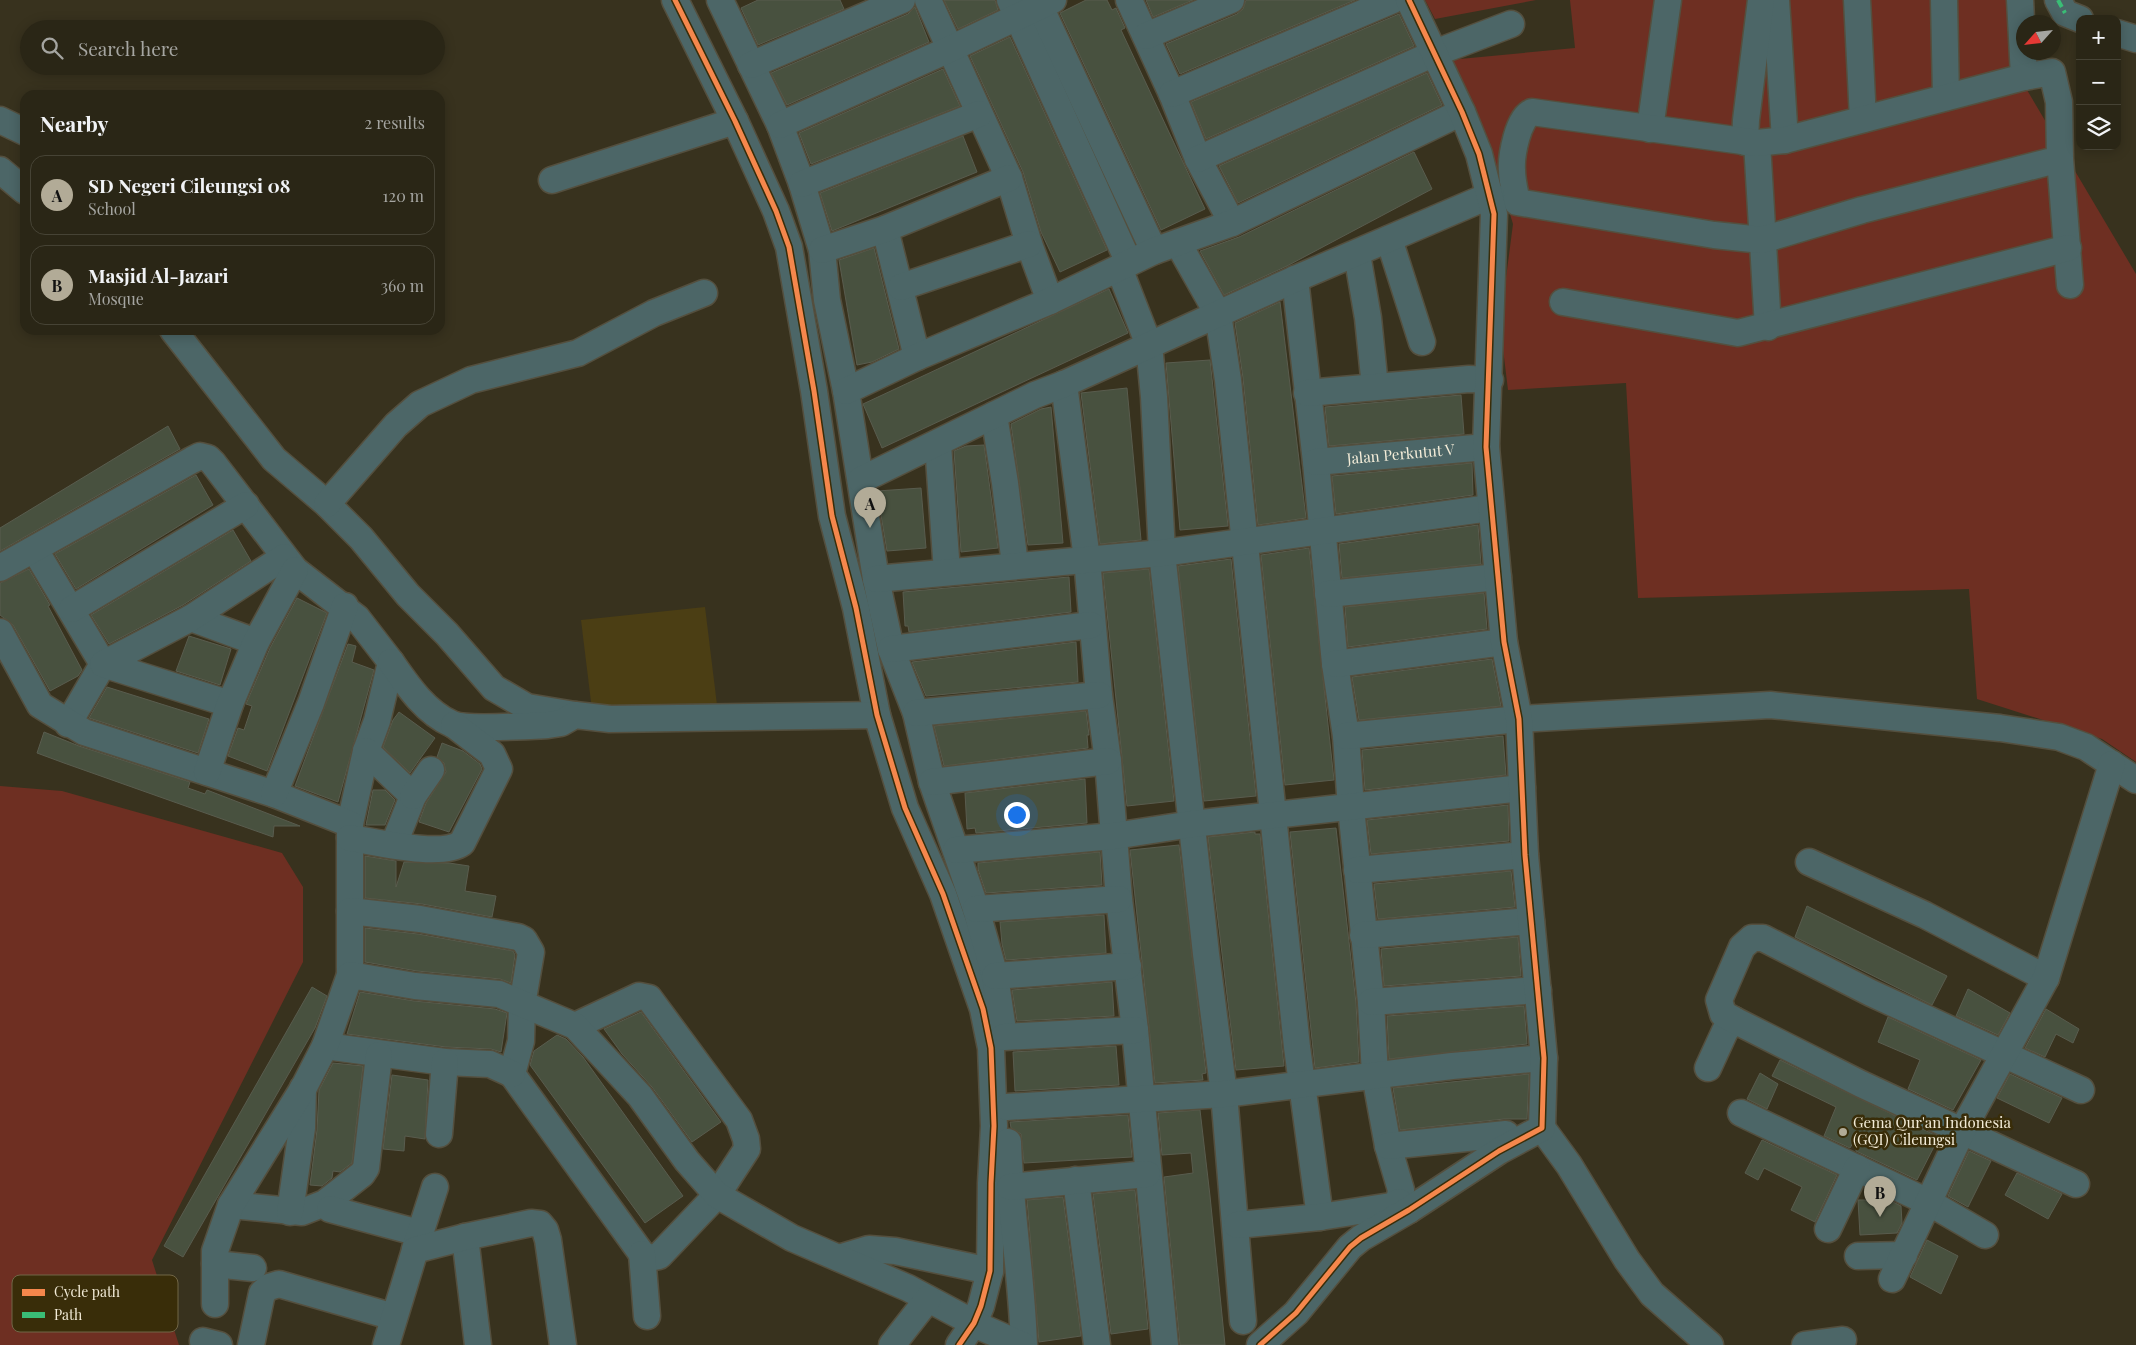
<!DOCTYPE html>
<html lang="en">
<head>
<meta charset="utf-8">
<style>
	:root { --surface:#2a2616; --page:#322e1f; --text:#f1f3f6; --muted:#a5a5a1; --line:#464335; --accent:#b2ab97 }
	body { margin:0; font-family:"Playfair Display",serif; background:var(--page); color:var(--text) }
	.controls { position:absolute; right:15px; top:15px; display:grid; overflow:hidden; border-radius:10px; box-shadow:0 2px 12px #0003 }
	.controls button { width:45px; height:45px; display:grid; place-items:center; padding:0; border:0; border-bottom:1px solid var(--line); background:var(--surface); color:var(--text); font:25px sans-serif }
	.compass { position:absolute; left:2016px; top:15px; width:45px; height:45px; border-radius:50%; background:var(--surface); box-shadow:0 2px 12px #0003; rotate:243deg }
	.you { position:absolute; left:1016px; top:814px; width:18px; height:18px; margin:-12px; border:4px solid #fff; border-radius:50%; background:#1a73e8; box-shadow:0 0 0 8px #1a73e833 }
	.badge { display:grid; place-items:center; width:32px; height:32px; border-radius:50%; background:var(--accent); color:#111; font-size:16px; font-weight:700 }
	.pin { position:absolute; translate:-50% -41px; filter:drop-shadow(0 1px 2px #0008) }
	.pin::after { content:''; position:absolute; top:26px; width:18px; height:15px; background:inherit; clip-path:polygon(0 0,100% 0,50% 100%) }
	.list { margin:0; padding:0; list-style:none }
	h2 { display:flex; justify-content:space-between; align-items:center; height:65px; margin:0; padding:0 20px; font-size:21px }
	h2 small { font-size:16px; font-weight:400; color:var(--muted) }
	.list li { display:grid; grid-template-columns:32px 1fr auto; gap:15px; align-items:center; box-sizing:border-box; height:80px; margin:0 10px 10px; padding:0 10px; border:1px solid var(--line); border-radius:15px }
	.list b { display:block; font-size:19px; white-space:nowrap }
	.list p { margin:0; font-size:16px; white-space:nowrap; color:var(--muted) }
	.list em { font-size:16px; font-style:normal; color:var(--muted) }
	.icon { flex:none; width:28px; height:28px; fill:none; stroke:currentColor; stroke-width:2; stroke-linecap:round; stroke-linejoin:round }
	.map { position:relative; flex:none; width:2136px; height:1345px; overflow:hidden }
	.search { position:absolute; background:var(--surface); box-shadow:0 2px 12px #0003; left:20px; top:20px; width:425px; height:55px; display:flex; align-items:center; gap:12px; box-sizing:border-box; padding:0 18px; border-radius:28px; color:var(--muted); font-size:19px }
	.panel { position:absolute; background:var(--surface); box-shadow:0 2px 12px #0003; left:20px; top:90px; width:425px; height:245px; border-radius:15px }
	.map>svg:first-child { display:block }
	.built { fill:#4b3e14 }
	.green { fill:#6e2f22 }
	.building { fill:#48513f; stroke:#595c4e }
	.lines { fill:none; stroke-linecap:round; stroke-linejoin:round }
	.minor-casing { stroke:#544f3e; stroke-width:29 }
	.minor { stroke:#4c6667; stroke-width:26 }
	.quiet { stroke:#3abd76; stroke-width:4; stroke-dasharray:8 4; stroke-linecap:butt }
	.cycleway-casing { stroke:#392d09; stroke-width:8 }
	.cycleway { stroke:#f5874c; stroke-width:5 }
	.poi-dot { fill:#b2ab97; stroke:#392d09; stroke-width:2 }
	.labels { text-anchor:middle; stroke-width:5; stroke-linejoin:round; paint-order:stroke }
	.street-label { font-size:15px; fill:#f3ecd8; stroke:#392d09 }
	.poi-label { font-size:15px; fill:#f3ecd8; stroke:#392d09; text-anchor:start }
	.key { fill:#392d09; stroke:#716647; stroke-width:1 }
	.key-label { font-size:14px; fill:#f3ecd8 }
</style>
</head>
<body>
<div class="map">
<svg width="2136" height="1345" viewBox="0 0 2136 1345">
	<rect width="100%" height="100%" fill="#38321e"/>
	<path class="built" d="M705,607L717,705L593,718L581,620Z"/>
	<path class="green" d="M1425,0H1536L1435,19Z
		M1570,0H2009L2030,53L2027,90L2136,274V762L2102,739L1977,699L1969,589L1638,598L1626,383L1508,390L1500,324L1513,224L1487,139L1449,60L1575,48Z
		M0,786L62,791L282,853L303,887V962L152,1260L179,1345H0Z"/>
	<path class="building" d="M758,0H840L844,9L758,45L741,8Z
		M944,0H995L998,10L958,29Z
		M1086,0H1107L1112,10L1116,8L1125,28L1121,30L1205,209L1161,230L1060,13Z
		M1146,0H1193L1153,17Z
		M1246,0H1355L1180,74L1166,44L1237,14L1243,9Z
		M915,7L929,42L787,105L771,73L908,14Z
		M1399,14L1414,46L1206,139L1191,102Z
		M1010,37L1107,250L1060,272L1041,232L1023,172L970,56Z
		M943,69L960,106L811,164L799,133Z
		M1427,73L1442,105L1238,203L1219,166Z
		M963,136L977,172L832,231L820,193Z
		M1414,152L1432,189L1287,266L1224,295L1200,251L1239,237Z
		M874,248L899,349L872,362L857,365L839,260Z
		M1109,289L1128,333L882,448L863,404Z
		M1280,302L1306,518L1258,525L1243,378L1235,323Z
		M1210,360L1228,526L1180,530L1166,363Z
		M1127,388L1141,540L1100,544L1081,393Z
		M1461,395L1464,434L1329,446L1325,407Z
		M1051,407L1063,543L1028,545L1011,424L1041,409Z
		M168,426L180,449L0,551V528Z
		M984,445L998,548L961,552L954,451L966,446Z
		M1472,463L1473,495L1336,514L1332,476Z
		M196,475L213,505L76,589L55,554Z
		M921,488L926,548L887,551L877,491Z
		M1478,525L1481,564L1342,578L1339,544Z
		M233,530L251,561L183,605L109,644L91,615Z
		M1309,548L1334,780L1285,785L1261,555Z
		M1231,559L1256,796L1204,801L1178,566Z
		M29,569L50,605L48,606L82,670L78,676L50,691L13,625L0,615V583Z
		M1149,569L1174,801L1127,806L1103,573Z
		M1069,577L1071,612L909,632L908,626H905L903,592Z
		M1484,593L1487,629L1348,647L1345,607Z
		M297,598L327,613L267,771L228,756L238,728L244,730L252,706L246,704L270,648Z
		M189,636L231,649L220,685L176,671Z
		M1076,642L1078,682L926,696L912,662Z
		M348,644L356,646L352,662L374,670L338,802L295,786Z
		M1492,659L1501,706L1359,720L1352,677Z
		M107,687L209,719L198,753L89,718Z
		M1086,711L1089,735H1087L1088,748L944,766L934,726Z
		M399,712L435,738L410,773L383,747L393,720Z
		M44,732L79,746L190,782L188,788L205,794L207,790L300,826H274L273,837L64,763L37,753Z
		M1503,736L1506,775L1365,790L1362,750Z
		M442,743L463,751L480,764L482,769L449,832L419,822L426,803L446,772L444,763L437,757Z
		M1085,779L1087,823L976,833L975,828L967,829L965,793Z
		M373,790H385L395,800L385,825H366Z
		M1508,805L1509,841L1371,854L1367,820Z
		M1336,828L1356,1003L1359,1062L1315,1068L1290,832Z
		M1255,832V834H1260L1284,1066L1236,1070L1208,837Z
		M1179,845L1206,1073L1202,1074L1203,1080L1155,1083L1130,850Z
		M1100,852L1102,885L986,893L978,869V863Z
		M365,856L396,861V887L404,862L449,863L469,866L465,891L496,896L492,917L422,904L365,898Z
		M1511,871L1515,907L1378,919L1374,884Z
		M1807,906L1947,976L1932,1005L1795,937Z
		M1104,915L1106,953L1006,960L1002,944L1000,922Z
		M365,928L418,934L513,951L515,955L511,983L500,979L417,971L365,962Z
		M1518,937L1521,976L1384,986L1381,949Z
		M1112,982L1114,1016L1017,1021L1012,990Z
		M312,987L327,996L315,1028L183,1257L164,1246Z
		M1968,989L2010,1013L1998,1035L1956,1016Z
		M360,992L414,1001L495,1009L507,1013L501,1052L491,1049L446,1047L347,1034Z
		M1524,1006L1527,1044L1389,1059L1387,1016Z
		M2046,1009L2079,1029L2073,1043L2056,1034L2045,1057L2025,1048Z
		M641,1012L721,1122L692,1142L652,1087L622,1054L604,1029Z
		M1888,1017L1981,1060L1953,1110L1908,1089L1920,1060L1878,1042Z
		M557,1035L566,1039L583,1057L683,1196L645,1223L530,1065L534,1051Z
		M1116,1046L1119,1085L1015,1091L1013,1052Z
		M1780,1060L1939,1137L1917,1180L1856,1151V1138L1850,1148L1824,1136L1836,1107L1772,1076Z
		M333,1063L363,1066L352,1163L340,1172L333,1171L332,1178L322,1186L310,1185L317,1130L319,1090Z
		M1760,1073L1778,1084L1767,1109L1747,1099Z
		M1529,1074L1527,1119H1504L1400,1130L1393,1088Z
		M2010,1074L2062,1098L2049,1123L1997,1098Z
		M392,1075L428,1080L425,1139L405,1136L404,1151L383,1149Z
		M1200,1110L1210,1196L1225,1345H1180L1164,1177L1193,1173L1191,1153L1162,1155L1158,1113Z
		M1128,1115L1132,1157L1024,1163L1021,1134L1011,1128L1010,1122Z
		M1762,1140L1837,1175L1815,1222L1791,1210L1802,1187L1764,1168L1758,1180L1745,1173Z
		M1969,1151L1991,1161L1968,1207L1948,1196Z
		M2017,1173L2062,1194L2048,1219L2005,1195Z
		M1135,1190L1148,1329L1111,1334L1093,1194Z
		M1063,1197L1081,1336L1039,1342L1027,1200Z
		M1858,1200H1889L1901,1206L1902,1223L1897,1233L1860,1235Z
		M1927,1240L1958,1256L1941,1294L1910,1277Z"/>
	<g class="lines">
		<g class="minor-casing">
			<g id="minor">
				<path d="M675,0L735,121L776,211L789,247L814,391L832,516L856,608L877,715L905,808L943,894L983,1009L991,1048L994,1126L991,1183L990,1271L981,1306L974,1323L959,1345"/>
				<path d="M720,0L780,125L802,184L822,250L827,300L846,391L876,579L891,649L916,713L932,782L976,909L995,976L1003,1030"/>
				<path d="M928,0L1009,178L1029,244L1050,301"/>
				<path d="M1010,0L1129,263"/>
				<path d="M1037,0L1154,251"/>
				<path d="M1129,0L1172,94L1198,159L1232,223"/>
				<path d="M1776,0L1785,140"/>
				<path d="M1857,0L1863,119"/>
				<path d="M1944,0L1946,97"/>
				<path d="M2020,0L2024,77"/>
				<path d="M2058,0L2065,13L2080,19"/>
				<path d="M2117,33L2136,39"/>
				<path d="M1146,36L1231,0"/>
				<path d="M751,65L902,0"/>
				<path d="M1172,94L1393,0"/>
				<path d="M0,120L25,132"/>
				<path d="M780,125L950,49L1053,0"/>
				<path d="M1650,129L1668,0"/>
				<path d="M1745,142L1746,120L1761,0"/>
				<path d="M1757,143L1768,327"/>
				<path d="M1198,159L1435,53L1511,24"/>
				<path d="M2060,159L1862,210L1762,240L1714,235L1517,202C1515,192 1512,181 1512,170C1511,156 1518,117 1532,112L1757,143L1785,140L2024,77L2052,72L2059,102L2060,159L2070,285"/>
				<path d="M0,170L25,191"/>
				<path d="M552,180L735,121"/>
				<path d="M802,184L979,114"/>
				<path d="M885,229L917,357"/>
				<path d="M1389,239L1422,342"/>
				<path d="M1178,243L1218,314L1228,380L1297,1047L1320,1217"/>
				<path d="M822,250L885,229L1009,178"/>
				<path d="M1357,254L1368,318L1375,387"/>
				<path d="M1119,268L1149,345L1154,397L1162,553L1206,954L1224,1094L1243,1321"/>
				<path d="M1295,279L1316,462L1335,664L1346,736L1351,808L1371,1002L1375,1075L1388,1146L1401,1190L1399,1202L1409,1210"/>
				<path d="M901,287L1029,244"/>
				<path d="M1563,302L1738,333L2068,248"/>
				<path d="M173,330L274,459L327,504L361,538L408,595L447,634L494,688L527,707L575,715"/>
				<path d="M1064,384L1087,559L1099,695L1108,761L1119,899L1135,1030L1165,1345"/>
				<path d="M846,391L917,357L1050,301L1154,251L1232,223L1462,112"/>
				<path d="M1307,393L1469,379L1490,380"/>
				<path d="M994,415L1005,483L1015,565"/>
				<path d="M938,444L947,572"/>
				<path id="s1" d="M1316,462L1486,447"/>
				<path d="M861,480L1035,395L1064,384L1295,279L1491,195"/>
				<path d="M327,504L396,425L420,404L471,380L578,353L654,313L704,293"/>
				<path d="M35,550L103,664L68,724"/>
				<path d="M0,568L192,460L200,456L208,458L213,463L295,570L357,618L391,662L377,721L366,751L350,824V911"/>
				<path d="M876,579L1162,553L1490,508"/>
				<path d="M1328,594L1498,577"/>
				<path d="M72,609L246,505"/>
				<path d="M191,618L256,642"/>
				<path d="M0,632L40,705L84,732L274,794L350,824"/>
				<path d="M891,649L1091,625"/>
				<path d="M391,662C407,685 425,712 452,724C465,730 530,726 548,725L561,723L575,715L610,719L877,715"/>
				<path d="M1335,664L1504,642"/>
				<path d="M230,704L103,664L191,618L284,557"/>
				<path d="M916,713L1099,695"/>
				<path d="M1346,736L1519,719L1770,705L2000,728L2059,737L2086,747L2136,780"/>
				<path d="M366,751L413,796L394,844"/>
				<path d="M207,772L230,704L256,642L295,570"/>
				<path d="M932,782L1108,761"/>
				<path d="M274,794L311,703L345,606"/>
				<path d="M413,796L431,770"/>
				<path d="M350,838C377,842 441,858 462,843L499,769L492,754L454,725"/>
				<path d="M956,850L1114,836L1192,824L1522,788"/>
				<path d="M1809,862L1925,915L2046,978"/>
				<path d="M1357,870L1525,855"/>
				<path d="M976,909L1119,899"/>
				<path d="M1363,935L1531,921"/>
				<path d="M350,975V911L420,919L518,937L524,940L531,952L522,1005L521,1041L512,1074L642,1254L649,1258L659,1256L717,1195L747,1149L746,1139L739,1120L649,998L639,996L575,1026"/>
				<path d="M995,976L1128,966"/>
				<path d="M1371,1002L1538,990"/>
				<path d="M1004,1037L1135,1030"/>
				<path d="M325,1046L445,1062L490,1064L512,1074"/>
				<path d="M1708,1068L1725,1031L1734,1020"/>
				<path d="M1007,1107L1224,1094L1452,1066L1544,1058"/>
				<path d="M1741,1113L1930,1203L1985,1235"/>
				<path d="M1542,1128L1569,1165L1627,1260L1652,1294L1710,1345"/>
				<path d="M439,1134L445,1062"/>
				<path d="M1008,1142C1010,1210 1022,1277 1024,1345"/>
				<path d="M1388,1146L1506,1134"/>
				<path d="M1076,1180L1097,1345"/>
				<path d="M2076,1184L1861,1084L1734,1020L1723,1014L1719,1000L1742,947L1752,938H1763L1871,993L2081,1090"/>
				<path d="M1010,1187L1147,1174"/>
				<path d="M231,1205L302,1212L325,1203L362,1174L366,1168L379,1055"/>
				<path d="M330,1209L419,1233"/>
				<path d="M290,1212L302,1128L303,1088"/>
				<path d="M1237,1225L1320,1217L1391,1206L1399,1202"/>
				<path d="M1828,1229L1857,1168"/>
				<path d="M465,1237L478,1345"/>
				<path d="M415,1249L435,1187"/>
				<path d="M642,1254L647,1316"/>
				<path d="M1858,1256L1904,1255"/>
				<path d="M839,1258L869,1249L895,1251L990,1271"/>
				<path d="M215,1264L253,1268"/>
				<path d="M1892,1279L1962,1131L2046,978L2112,764"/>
				<path d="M215,1304V1251L231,1205L304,1087L325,1046L350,975L415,986L499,994L575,1026L640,1096L687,1161L717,1195L792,1238L908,1288L983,1328L1022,1345"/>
				<path d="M203,1341L219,1345"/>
				<path d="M251,1345L262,1293L269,1287L279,1284L394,1317"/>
				<path d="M386,1345L415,1250L465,1237L531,1223L540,1224L545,1230L548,1240L563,1345"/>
				<path d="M892,1345L928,1299"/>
				<path d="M1260,1345L1296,1313L1350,1247L1361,1238L1409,1210L1499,1151L1542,1128L1544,1058L1525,855L1519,719L1504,642L1486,447L1494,214L1479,154L1462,112L1409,0"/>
				<path d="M1805,1345L1843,1340"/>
			</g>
		</g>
		<use href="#minor" class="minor"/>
		<path class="quiet" d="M2058,0L2065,13"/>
		<g class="cycleway-casing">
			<path id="cycleway" d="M675,0L735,121L776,211L789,247L814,391L832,516L856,608L877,715L905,808L943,894L983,1009L991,1048L994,1126L991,1183L990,1271L981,1306L974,1323L959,1345
				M1260,1345L1296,1313L1350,1247L1361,1238L1409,1210L1499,1151L1542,1128L1544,1058L1525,855L1519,719L1504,642L1486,447L1494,214L1479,154L1462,112L1409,0"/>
		</g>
		<use href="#cycleway" class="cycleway"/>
	</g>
	<circle class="poi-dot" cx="1843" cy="1132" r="5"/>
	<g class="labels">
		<g class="street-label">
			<text dy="5" stroke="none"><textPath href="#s1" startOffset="85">Jalan Perkutut V</textPath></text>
		</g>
		<g class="poi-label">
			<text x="1853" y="1128">Gema Qur'an Indonesia<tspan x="1853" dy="17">(GQI) Cileungsi</tspan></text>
		</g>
	</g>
	<rect x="12" y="1275" width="166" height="57" rx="8" class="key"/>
	<rect x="22" y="1289" width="23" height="7" fill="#f5874c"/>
	<rect x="22" y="1312" width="23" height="6" fill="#3abd76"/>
	<g class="key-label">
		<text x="54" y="1297">Cycle path</text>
		<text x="54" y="1320">Path</text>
	</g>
</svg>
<div class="controls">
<button>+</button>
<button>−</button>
<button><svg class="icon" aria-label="layers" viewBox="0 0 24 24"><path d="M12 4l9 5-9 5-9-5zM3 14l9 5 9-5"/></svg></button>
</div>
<svg class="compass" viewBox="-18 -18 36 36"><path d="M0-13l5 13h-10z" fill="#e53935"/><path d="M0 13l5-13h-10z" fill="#a5a5a1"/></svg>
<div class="you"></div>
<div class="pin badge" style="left:870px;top:528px">A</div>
<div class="pin badge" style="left:1880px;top:1217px">B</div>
<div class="search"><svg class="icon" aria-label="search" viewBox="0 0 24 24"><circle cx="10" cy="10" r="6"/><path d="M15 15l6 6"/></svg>Search here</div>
<section class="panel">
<h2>Nearby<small>2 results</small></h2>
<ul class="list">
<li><span class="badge">A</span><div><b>SD Negeri Cileungsi 08</b><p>School</p></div><em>120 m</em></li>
<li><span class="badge">B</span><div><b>Masjid Al-Jazari</b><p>Mosque</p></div><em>360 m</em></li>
</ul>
</section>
</div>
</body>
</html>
